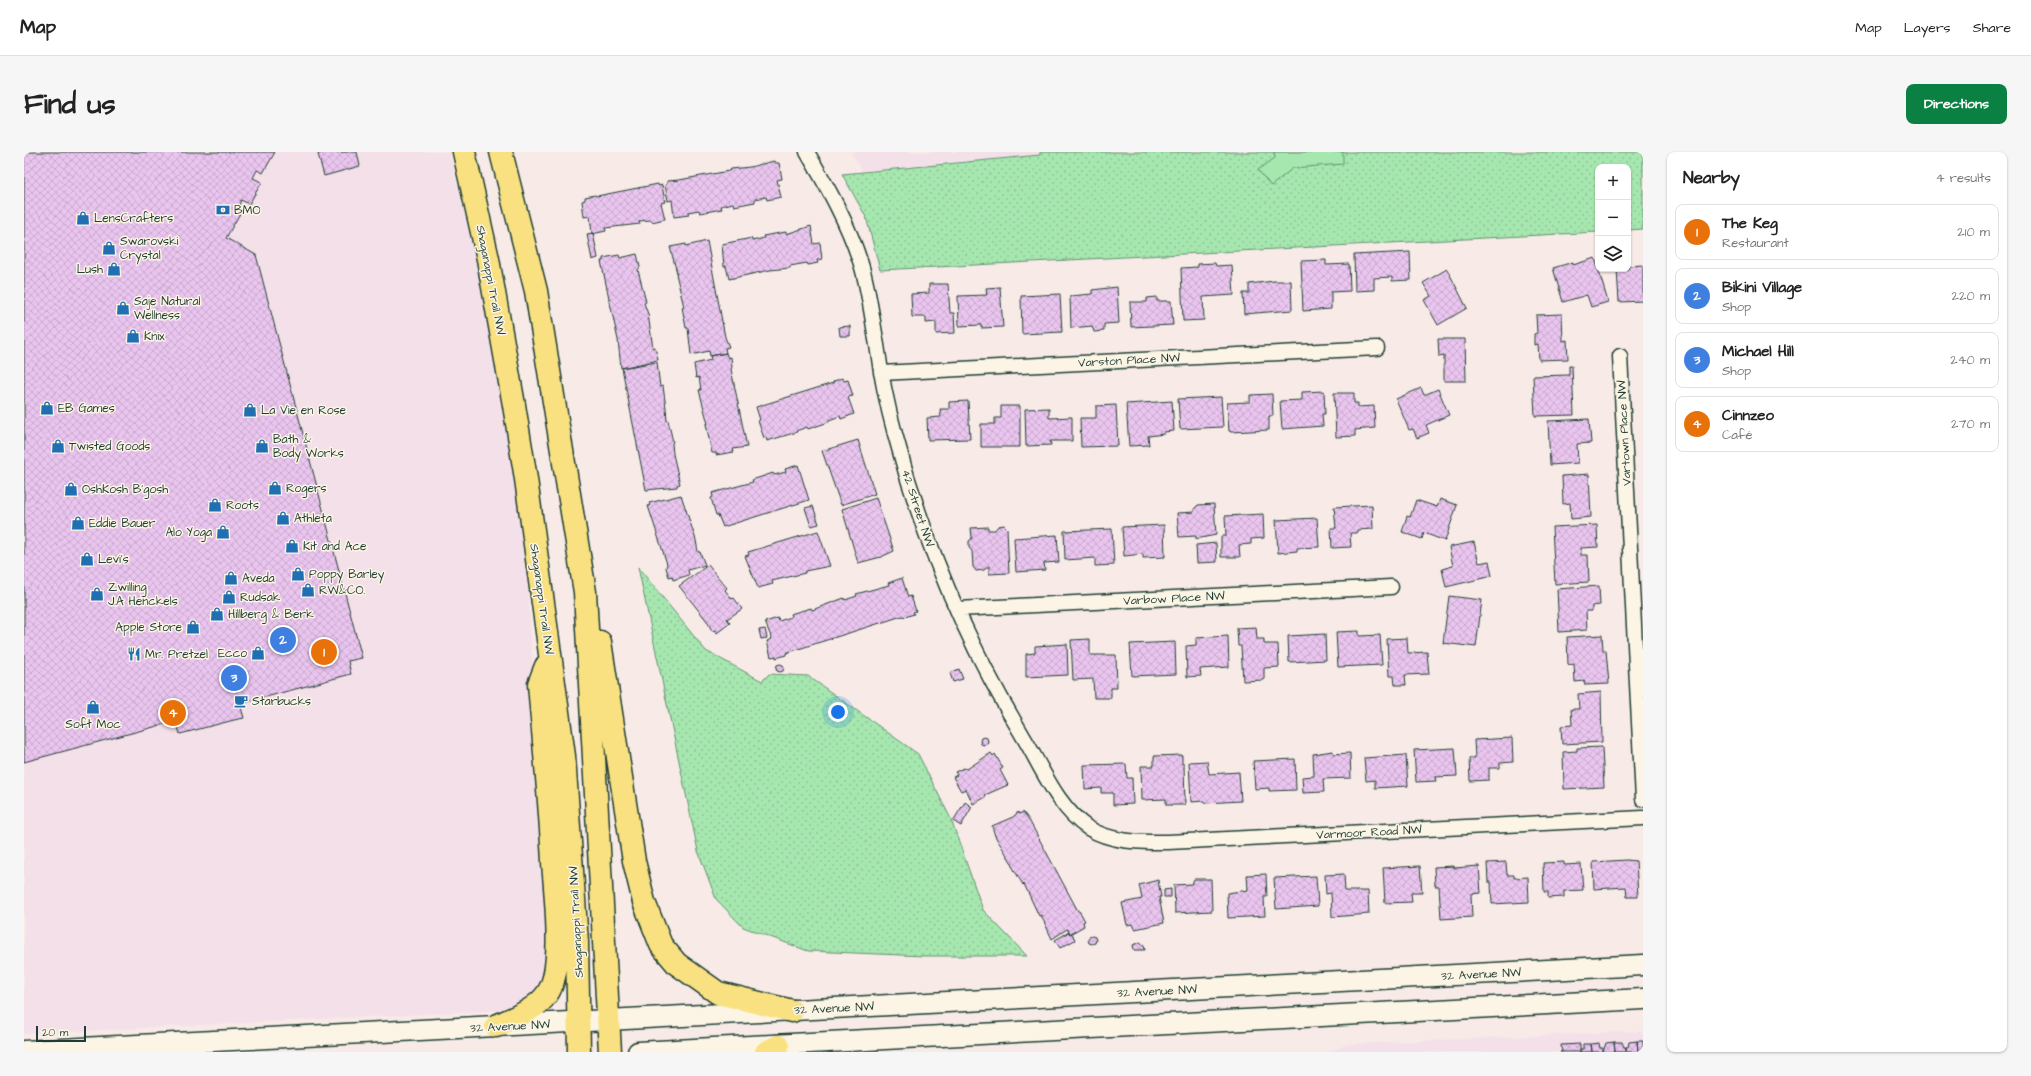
<!DOCTYPE html>
<html lang="en">
<head>
<meta charset="utf-8">
<style>
	:root { --surface:#fff; --page:#f6f6f6; --text:#222; --muted:#767676; --line:#e0e0e0; --accent:#0b8043 }
	body { margin:0; font-family:"Architects Daughter",sans-serif; background:var(--page); color:var(--text) }
	.controls { position:absolute; right:12px; top:12px; display:grid; overflow:hidden; border-radius:8px; box-shadow:0 1px 3px #0004 }
	.controls button { width:36px; height:36px; display:grid; place-items:center; padding:0; border:0; border-bottom:1px solid var(--line); background:var(--surface); color:var(--text); font:20px sans-serif }
	.scale { position:absolute; left:12px; bottom:10px; width:50px; box-sizing:border-box; padding-left:4px; border:2px solid #1f3d34; border-top:0; font-size:11px; line-height:14px; white-space:nowrap; color:#1f3d34; -webkit-text-stroke:3px #fcf5e5; paint-order:stroke }
	.you { position:absolute; left:814px; top:560px; width:14px; height:14px; margin:-10px; border:3px solid #fff; border-radius:50%; background:#1a73e8; box-shadow:0 0 0 6px #1a73e833 }
	.badge { display:grid; place-items:center; width:26px; height:26px; border-radius:50%; background:var(--accent); color:#fff; font-size:13px; font-weight:700 }
	.pin { position:absolute; translate:-50% -50%; border:2px solid #fff; box-shadow:0 1px 4px #0006 }
	.list { margin:0; padding:0; list-style:none }
	h2 { display:flex; justify-content:space-between; align-items:center; height:52px; margin:0; padding:0 16px; font-size:17px }
	h2 small { font-size:13px; font-weight:400; color:var(--muted) }
	.list li { display:grid; grid-template-columns:26px 1fr auto; gap:12px; align-items:center; box-sizing:border-box; height:56px; margin:0 8px 8px; padding:0 8px; border:1px solid var(--line); border-radius:8px }
	.list b { display:block; font-size:15px; white-space:nowrap }
	.list p { margin:0; font-size:13px; white-space:nowrap; color:var(--muted) }
	.list em { font-size:13px; font-style:normal; color:var(--muted) }
	.icon { flex:none; width:22px; height:22px; fill:none; stroke:currentColor; stroke-width:2; stroke-linecap:round; stroke-linejoin:round }
	.map { position:relative; flex:none; width:1619px; height:900px; overflow:hidden; border-radius:8px }
	header { display:flex; align-items:center; gap:24px; box-sizing:border-box; height:56px; padding:0 20px; background:var(--surface); border-bottom:1px solid var(--line) }
	header strong { font-size:19px }
	nav { display:flex; gap:22px; margin-inline-start:auto; font-size:14px }
	.intro { display:flex; align-items:center; justify-content:space-between; box-sizing:border-box; height:96px; padding:0 24px }
	h1 { margin:0; font-size:28px }
	.button { padding:10px 18px; border-radius:8px; background:var(--accent); color:#fff; font-size:14px; font-weight:700 }
	main { display:flex; gap:24px; padding:0 24px }
	aside { flex:1; background:var(--surface); border-radius:8px; box-shadow:0 1px 3px #0004 }
	.map>svg:first-child { display:block }
	.built { fill:#f4e0e9 }
	.grass { fill:url(#grass-dots); stroke:#629272 }
	.garden { fill:#a6e6af; stroke:#629272 }
	.building { fill:url(#building-cross-hatch); stroke:#1f3d34 }
	.lines { fill:none; stroke-linecap:round; stroke-linejoin:round }
	.street-casing { stroke:#1f3d34; stroke-width:17 }
	.secondary-casing { stroke:#1f3d34; stroke-width:23 }
	.primary-casing { stroke:#1f3d34; stroke-width:25 }
	.street { stroke:#fcf5e5; stroke-width:14 }
	.secondary { stroke:#fcf5e5; stroke-width:20 }
	.primary { stroke:#f9e181; stroke-width:22 }
	.labels { text-anchor:middle; stroke-width:3; stroke-linejoin:round; paint-order:stroke }
	.poi-label { font-size:12px; fill:#1f3d34; stroke:#fcf5e5; text-anchor:start }
	.street-label { font-size:12px; fill:#1f3d34; stroke:#fcf5e5 }
</style>
</head>
<body>
<header>
<strong>Map</strong>
<nav><a>Map</a><a>Layers</a><a>Share</a></nav>
</header>
<div class="intro"><h1>Find us</h1><a class="button">Directions</a></div>
<main>
<div class="map">
<svg width="1619" height="900" viewBox="0 0 1619 900">
	<defs>
		<pattern id="grass-dots" width="8" height="8" patternUnits="userSpaceOnUse"><rect width="8" height="8" fill="#a6e6af"/><path d="M2 2h.1M6 6h.1" fill="none" stroke="#8ec697" stroke-width="1.8" stroke-linecap="round"/></pattern>
		<pattern id="building-cross-hatch" width="8" height="8" patternUnits="userSpaceOnUse"><rect width="8" height="8" fill="#eac5ef"/><path d="M0 0l8 8M0 8l8-8" fill="none" stroke="#c8aace"/></pattern>
	</defs>
	<rect width="100%" height="100%" fill="#f8ebe7"/>
	<filter id="ink" filterUnits="userSpaceOnUse"><feTurbulence type="fractalNoise" baseFrequency=".025" numOctaves="2"/><feDisplacementMap in="SourceGraphic" scale="8" xChannelSelector="R" yChannelSelector="G"/><feConvolveMatrix kernelMatrix="1 2 1 2 8 2 1 2 1" color-interpolation-filters="sRGB"/></filter>
	<g filter="url(#ink)">
		<path class="built" d="M0,0H425L451,104L496,333L524,715L522,824L515,839L484,858L0,882Z
			M827,0H1016V3L838,19Z
			M1619,879V900H1304L1324,892Z"/>
		<path class="grass" d="M1016,0H1619V77L1604,78V15H1574V80L856,118L842,65L818,22L1016,3Z
			M614,415L682,499L738,529L745,522L784,524L894,602L927,667L959,758L1003,804H900L784,799L719,775L692,747L674,699Z"/>
		<path class="garden" d="M1250,0H1319V12L1269,16L1247,34L1234,18L1251,6Z"/>
		<path class="building" d="M0,0H251L239,21L233,18L229,26L238,30L225,52L217,48L215,53L219,56L202,86L232,103L338,506L324,509L327,522L216,552L220,566L210,568L156,582L152,569L0,610Z
			M301,0H333L336,14L300,24L294,2Z
			M750,9L751,11H755L758,27L753,28L757,45L743,48L742,45L731,47V50L710,54L709,51L697,54L698,57L676,61L675,58L664,60L665,63L650,65L648,48L644,49L641,33L643,32V29L655,28L705,19L707,17L726,15Z
			M634,32L635,34L638,33L641,50L637,51L641,67L628,70L627,68L615,69L616,72L581,76L582,79L568,82L566,64L560,65L558,49L561,48V45L571,43L573,44Z
			M787,74L790,92L796,91L798,107L793,108L794,111L784,113L783,111L766,114V116L746,118L705,127L702,114L700,115L698,92L728,86V89L740,86L739,84L762,80V82Z
			M569,81L574,106L568,108L563,82Z
			M683,89L701,185L705,195L701,196L702,201L686,204L685,199L667,203L664,176H662L658,155H660L652,122L653,121L646,95L662,92V94Z
			M1386,100L1387,128L1368,129V125L1350,126V138L1331,139L1330,103Z
			M613,102L616,115L614,118L622,150L620,151L624,162L629,196L631,195L634,208L597,216L594,188L577,109H579V106L595,103L596,106Z
			M1571,106L1584,150L1567,155L1563,143L1539,150L1529,116L1549,110V113Z
			M1302,108V113L1325,112L1326,139L1307,140V157L1279,159L1277,109Z
			M1191,111L1192,114L1208,113L1210,143L1179,145L1180,168L1159,169L1157,116L1174,115V112Z
			M1619,113V149L1595,150L1593,117H1604L1605,114Z
			M1423,117L1443,156L1414,173L1400,148L1407,144L1399,131Z
			M1250,129H1267L1268,158L1220,162L1219,141H1225V132Z
			M905,132H924L926,161H930L931,181L912,182V170L902,171V165H888L887,142L905,141Z
			M976,135L979,175L957,176V173L935,174L934,144L963,143L962,136Z
			M1093,135L1095,171L1080,172V179L1070,180L1068,174L1047,176L1046,144L1068,142V138Z
			M1036,142L1038,180L998,182L997,144Z
			M1133,145V149H1147L1149,173L1107,175L1106,150H1123V146Z
			M1538,162L1539,189L1543,188L1544,207L1515,208L1514,192L1510,193V182L1513,181L1512,163Z
			M826,174V184H816L815,175Z
			M1414,187H1441L1442,229H1420V204L1415,205Z
			M702,201L704,206L707,205L708,215L707,217L723,295L709,297L710,300L692,303V301H688L686,292L682,272H684L675,238H677L675,225L672,226L670,212L687,208L686,204Z
			M633,210L636,235L639,234L642,256L643,269L644,268L649,290L648,291L649,302L656,332L653,333V335L622,338L598,216Z
			M1545,214H1548L1550,263L1511,264L1509,224L1545,223Z
			M818,226L820,229L824,228L829,244L824,245L830,262L817,267L816,264L805,268V270L784,277L783,275L772,279L773,280L743,289L742,285L740,286L734,269L736,268L732,255L809,231L810,229Z
			M1397,236L1400,243L1414,237L1425,263L1402,273L1405,281L1393,286L1389,277L1385,278L1372,247Z
			M1300,239L1301,262H1298L1299,274L1258,277L1256,249L1278,248V240Z
			M1310,241H1330V251H1334V255L1350,254L1351,276L1331,278V284L1312,285Z
			M1248,242L1249,264H1245V278L1207,280L1205,279L1203,251L1226,250V243Z
			M1197,245L1199,275L1156,277L1154,247Z
			M944,249L946,287L904,288L903,266L917,265L916,257H925V250Z
			M1148,249L1150,279L1140,280V282L1124,284L1125,293L1105,294L1102,252Z
			M1092,253L1094,294L1057,295L1056,266H1072V254Z
			M977,254H996V295H957V272H971V266H977Z
			M1025,256V266L1048,265V289H1026L1027,293L1002,294L1001,257Z
			M1565,267L1567,291L1553,292L1554,311L1526,313L1524,269Z
			M834,288L851,342L817,353L798,299Z
			M774,313L785,348L699,375L694,363H692L687,346L689,345L688,341L729,330L728,328L749,321L750,323L762,320L761,317Z
			M1565,322L1567,365L1547,367L1546,351L1539,352L1538,324Z
			M657,343L672,388L674,400H676L681,413L664,418L665,423L649,428L648,424L645,425L642,416L643,412L624,354L626,353L625,351Z
			M852,346L870,399L857,405L834,411L818,357Z
			M1416,347L1433,353L1421,389L1400,381L1398,387L1378,380L1383,364L1386,365L1392,348L1413,355Z
			M1190,352L1192,383L1172,387V384L1155,385L1153,361L1170,360V357L1174,353Z
			M1348,353L1349,377L1333,378V381H1326L1327,395L1308,396L1307,376H1312L1310,355Z
			M789,354L795,372L787,374L781,356Z
			M1239,362L1240,386L1227,387V392L1215,393L1216,405H1197V384H1202L1201,364Z
			M1293,366L1295,395L1273,396V399L1254,401L1252,368Z
			M980,373L983,376L985,421L965,422V414L960,418L952,419L949,415L948,399L945,396V389L948,386L947,376L964,375V378H971L974,374Z
			M1140,373L1141,405L1119,406V402L1100,404L1098,375Z
			M1573,373L1574,395L1557,396V403H1564L1565,430L1531,432L1528,375Z
			M1088,377L1090,413L1071,414V406L1041,408L1040,379Z
			M794,379L806,414L781,419V421L748,429L749,432L734,436L721,404L725,403L724,400Z
			M1033,383L1035,410L1020,411L1021,418L992,420L990,386Z
			M1450,390L1455,411L1465,409L1468,424L1422,435L1418,417L1429,414L1425,395Z
			M1192,391L1193,410L1173,411L1172,393Z
			M684,413L703,436L701,438L708,447L710,446L718,457L703,467L706,471L693,481L691,478L688,479L683,469L655,434Z
			M878,426L884,445L887,444L892,459L889,460L890,462L881,465L878,464L762,501V503L752,506V504L747,505L743,489L748,487L741,470L754,466L755,469L767,465L766,462L787,456L788,458L820,446L821,448L833,444L832,442L865,433L864,431Z
			M1575,434L1576,453L1568,454V459H1562L1563,478L1535,480L1533,437Z
			M1425,444L1458,448L1452,495L1419,491Z
			M1232,475L1233,487H1240V492H1254L1255,515L1240,516V528L1219,529L1217,494H1214L1213,476Z
			M741,477L743,486L737,487L735,478Z
			M1335,479V484L1356,483L1358,513L1314,515L1312,480Z
			M1301,482L1302,508L1265,510L1264,484Z
			M1578,483L1579,498H1582L1585,532L1561,533L1560,529L1551,530L1550,512L1544,513L1543,485Z
			M1204,484L1205,515L1176,517L1177,524L1163,525L1162,494L1172,493V486Z
			M1383,486L1384,501L1403,500L1405,522L1381,523L1382,533H1371L1370,524H1365L1363,487Z
			M1066,487V503H1092L1093,536H1087V546H1070L1069,527L1049,528L1047,488Z
			M1151,490L1152,522L1108,524L1106,492Z
			M1043,492L1044,523L1002,525V502L1011,501V494Z
			M752 516a4 4 0 1 1 8 0a4 4 0 1 1-8 0Z
			M935,517L939,527L929,530L926,521Z
			M1577,540L1578,590L1538,592L1537,574L1548,573L1547,557H1555L1554,542Z
			M956 589a4 4 0 1 1 8 0a4 4 0 1 1-8 0Z
			M1488,586L1489,610L1476,611V616H1465V628L1446,629L1445,606H1451L1450,588Z
			M1578,595L1580,635L1540,637L1539,600L1553,599V596Z
			M1431,596L1433,624L1411,625L1412,629L1392,630L1390,598Z
			M1309,599V602L1326,601L1327,626L1299,627L1300,640L1279,641L1278,625L1290,624L1289,602Z
			M967,601L969,604L971,602L979,616L976,618L984,633L961,643L962,645L949,652L942,637L937,639L929,625L933,623L931,620L940,616L943,617Z
			M1158,603V612H1160L1161,653H1142V647L1118,648L1117,614H1130V604Z
			M1382,603L1384,634L1351,636V628L1342,629L1340,606Z
			M1271,607L1272,638L1245,639V636L1231,637L1229,609Z
			M1183,609L1185,622L1215,620L1217,649L1181,651V649L1167,650L1165,610Z
			M1102,612L1103,626H1108L1109,652L1089,653V641H1077V636L1061,637L1060,613Z
			M941,650L948,655L937,674L929,669Z
			M994,660L995,662L999,660L1005,668L1054,759L1056,760L1061,769L1059,770L1060,774L1046,782L1043,777L1028,787L1017,763L1015,764L1000,732L999,733L988,714L989,713L971,684L968,674L989,665Z
			M1603,708L1612,709L1614,745H1603L1602,735L1570,737L1569,710Z
			M1482,710L1483,723H1490V726L1504,725L1505,750L1468,752L1467,730H1464L1463,711Z
			M1540,710V713L1557,712L1559,738L1540,739V745L1524,746V740H1520L1519,711Z
			M1396,714L1398,741H1387L1388,750L1361,751L1359,716Z
			M1430,714V716L1455,714L1457,741L1447,742L1448,765L1417,767L1415,734H1411L1410,715Z
			M1242,722L1243,745H1240L1241,764L1204,766L1203,741L1224,738L1223,723Z
			M1320,722L1321,739H1344L1345,762L1308,765L1307,741L1302,742L1301,723Z
			M1292,724L1294,754L1252,757L1250,726Z
			M1170,727H1187L1188,759L1151,761L1150,733L1168,732Z
			M1134,728L1137,745H1135L1140,771L1111,777L1109,772L1103,773L1098,751L1118,747L1115,733Z
			M1147,737V745H1140V738Z
			M1045,780L1046,782L1048,781L1051,788L1036,796L1031,788Z
			M1064 788a4 4 0 1 1 8 0a4 4 0 1 1-8 0Z
			M1116,790L1120,793L1121,798H1110L1109,793Z
			M1613,889L1614,900H1602V895H1604L1605,890Z
			M1613,889H1619V900H1614Z
			M1590,890L1591,900H1579L1582,891Z
			M1590,890H1598L1600,895H1602V900H1591Z
			M1575,891L1576,896H1579V900H1568L1567,892Z
			M1556,892V900H1536H1538L1537,893Z
			M1559,892H1567L1568,900H1556V897H1559Z"/>
		<g class="lines">
			<g class="street-casing">
				<path id="street" d="M783,0C804,36 824,71 837,112C845,138 848,166 853,193C857,223 863,253 871,282C899,389 943,491 1000,586C1018,616 1034,656 1064,676C1089,691 1116,690 1144,690L1619,666
					M1596,204L1619,647
					M857,221L1353,196
					M933,457L1367,435"/>
			</g>
			<g class="secondary-casing">
				<path id="secondary" d="M0,899L1619,813
					M614,900L1619,847"/>
			</g>
			<g class="primary-casing">
				<path id="primary" d="M440,0L464,107L490,253L502,327L540,604L553,790L555,900
					M477,0L512,139L561,440L586,900
					M576,490L610,709L620,750L637,793L653,812L694,841L768,859
					M472,874C489,866 512,858 523,842C541,818 531,741 529,710C526,651 520,592 515,532L522,514
					M742,900L754,894"/>
			</g>
			<use href="#street" class="street"/>
			<use href="#secondary" class="secondary"/>
			<use href="#primary" class="primary"/>
		</g>
	</g>
	<defs>
		<g id="bank-bare" transform="scale(1.08)"><path d="M-6-4H6V4H-6ZM0-2.3a2.3 2.3 0 1 0 0 4.6a2.3 2.3 0 1 0 0-4.6Z" fill="#1f6fb2" stroke="#fcf5e5" stroke-width="2.5" paint-order="stroke"/></g>
		<g id="shop-bare" transform="scale(1.08)"><path d="M-5-2.5h2.3a2.7 3.5 0 0 1 5.4 0H5L5.5 6h-11ZM-1.5-2.5h3a1.5 2.3 0 0 0-3 0Z" fill="#1f6fb2" stroke="#fcf5e5" stroke-width="2.5" paint-order="stroke"/></g>
		<g id="restaurant-bare" transform="scale(1.08)"><path d="M-5-6h1v4h1v-4h1v4h1v-4h1v5L-1.5 .5V6h-2V.5L-5-1ZM5-6V6H3V1.5H1.5Q1.5-4 5-6Z" fill="#1f6fb2" stroke="#fcf5e5" stroke-width="2.5" paint-order="stroke"/></g>
		<g id="cafe-bare" transform="scale(1.08)"><path d="M-5.5-4.5H6V0H3Q3 3.5 0 3.5H-2.5Q-5.5 3.5-5.5 0ZM3-3.2v2h1.7v-2ZM-6 4.5H4V6H-6Z" fill="#1f6fb2" stroke="#fcf5e5" stroke-width="2.5" paint-order="stroke"/></g>
	</defs>
	<g fill-rule="evenodd">
		<use href="#bank-bare" x="199" y="58"/>
		<use href="#shop-bare" x="59" y="66"/>
		<use href="#shop-bare" x="85" y="96"/>
		<use href="#shop-bare" x="90" y="117"/>
		<use href="#shop-bare" x="99" y="156"/>
		<use href="#shop-bare" x="109" y="184"/>
		<use href="#shop-bare" x="23" y="256"/>
		<use href="#shop-bare" x="226" y="258"/>
		<use href="#shop-bare" x="34" y="294"/>
		<use href="#shop-bare" x="238" y="294"/>
		<use href="#shop-bare" x="251" y="336"/>
		<use href="#shop-bare" x="47" y="337"/>
		<use href="#shop-bare" x="191" y="353"/>
		<use href="#shop-bare" x="259" y="366"/>
		<use href="#shop-bare" x="54" y="371"/>
		<use href="#shop-bare" x="199" y="380"/>
		<use href="#shop-bare" x="268" y="394"/>
		<use href="#shop-bare" x="63" y="407"/>
		<use href="#shop-bare" x="274" y="422"/>
		<use href="#shop-bare" x="207" y="426"/>
		<use href="#shop-bare" x="284" y="438"/>
		<use href="#shop-bare" x="73" y="442"/>
		<use href="#shop-bare" x="205" y="445"/>
		<use href="#shop-bare" x="193" y="462"/>
		<use href="#shop-bare" x="169" y="475"/>
		<use href="#shop-bare" x="234" y="501"/>
		<use href="#restaurant-bare" x="110" y="502"/>
		<use href="#cafe-bare" x="217" y="549"/>
		<use href="#shop-bare" x="69" y="555"/>
	</g>
	<g class="labels">
		<g class="poi-label">
			<text x="210" y="62">BMO</text>
			<text x="70" y="70">LensCrafters</text>
			<text x="96" y="93">Swarovski<tspan x="96" dy="14">Crystal</tspan></text>
			<text x="79" y="121" text-anchor="end">Lush</text>
			<text x="110" y="153">Saje Natural<tspan x="110" dy="14">Wellness</tspan></text>
			<text x="120" y="188">Knix</text>
			<text x="34" y="260">EB Games</text>
			<text x="237" y="262">La Vie en Rose</text>
			<text x="249" y="291">Bath &amp;<tspan x="249" dy="14">Body Works</tspan></text>
			<text x="45" y="298">Twisted Goods</text>
			<text x="262" y="340">Rogers</text>
			<text x="58" y="341">OshKosh B'gosh</text>
			<text x="202" y="357">Roots</text>
			<text x="270" y="370">Athleta</text>
			<text x="65" y="375">Eddie Bauer</text>
			<text x="188" y="384" text-anchor="end">Alo Yoga</text>
			<text x="279" y="398">Kit and Ace</text>
			<text x="74" y="411">Levi's</text>
			<text x="285" y="426">Poppy Barley</text>
			<text x="218" y="430">Aveda</text>
			<text x="84" y="439">Zwilling<tspan x="84" dy="14">J.A Henckels</tspan></text>
			<text x="295" y="442">RW&amp;CO.</text>
			<text x="216" y="449">Rudsak</text>
			<text x="204" y="466">Hillberg &amp; Berk</text>
			<text x="158" y="479" text-anchor="end">Apple Store</text>
			<text x="223" y="505" text-anchor="end">Ecco</text>
			<text x="121" y="506">Mr. Pretzel</text>
			<text x="228" y="553">Starbucks</text>
			<text x="69" y="576" text-anchor="middle">Soft Moc</text>
		</g>
		<g class="street-label">
			<text transform="translate(467 128) rotate(79)" y="4">Shaganappi Trail NW</text>
			<text transform="translate(1105 208) rotate(-3)" y="4">Varston Place NW</text>
			<text transform="translate(1600 281) rotate(-93)" y="4">Vartown Place NW</text>
			<text transform="translate(894 356) rotate(72)" y="4">42 Street NW</text>
			<text transform="translate(1150 446) rotate(-3)" y="4">Varbow Place NW</text>
			<text transform="translate(518 447) rotate(82)" y="4">Shaganappi Trail NW</text>
			<text transform="translate(1345 680) rotate(-3)" y="4">Varmoor Road NW</text>
			<text transform="translate(552 770) rotate(-93)" y="4">Shaganappi Trail NW</text>
			<text transform="translate(1457 822) rotate(-3)" y="4">32 Avenue NW</text>
			<text transform="translate(1133 839) rotate(-3)" y="4">32 Avenue NW</text>
			<text transform="translate(810 856) rotate(-3)" y="4">32 Avenue NW</text>
			<text transform="translate(486 874) rotate(-3)" y="4">32 Avenue NW</text>
		</g>
	</g>
</svg>
<div class="controls">
<button>+</button>
<button>−</button>
<button><svg class="icon" aria-label="layers" viewBox="0 0 24 24"><path d="M12 4l9 5-9 5-9-5zM3 14l9 5 9-5"/></svg></button>
</div>
<div class="scale">20 m</div>
<div class="you"></div>
<div class="pin badge" style="left:300px;top:500px;background:#e8710a">1</div>
<div class="pin badge" style="left:259px;top:488px;background:#3f7fe0">2</div>
<div class="pin badge" style="left:210px;top:526px;background:#3f7fe0">3</div>
<div class="pin badge" style="left:149px;top:561px;background:#e8710a">4</div>
</div>
<aside>
<h2>Nearby<small>4 results</small></h2>
<ul class="list">
<li><span class="badge" style="background:#e8710a">1</span><div><b>The Keg</b><p>Restaurant</p></div><em>210 m</em></li>
<li><span class="badge" style="background:#3f7fe0">2</span><div><b>Bikini Village</b><p>Shop</p></div><em>220 m</em></li>
<li><span class="badge" style="background:#3f7fe0">3</span><div><b>Michael Hill</b><p>Shop</p></div><em>240 m</em></li>
<li><span class="badge" style="background:#e8710a">4</span><div><b>Cinnzeo</b><p>Café</p></div><em>270 m</em></li>
</ul>
</aside>
</main>
</body>
</html>
